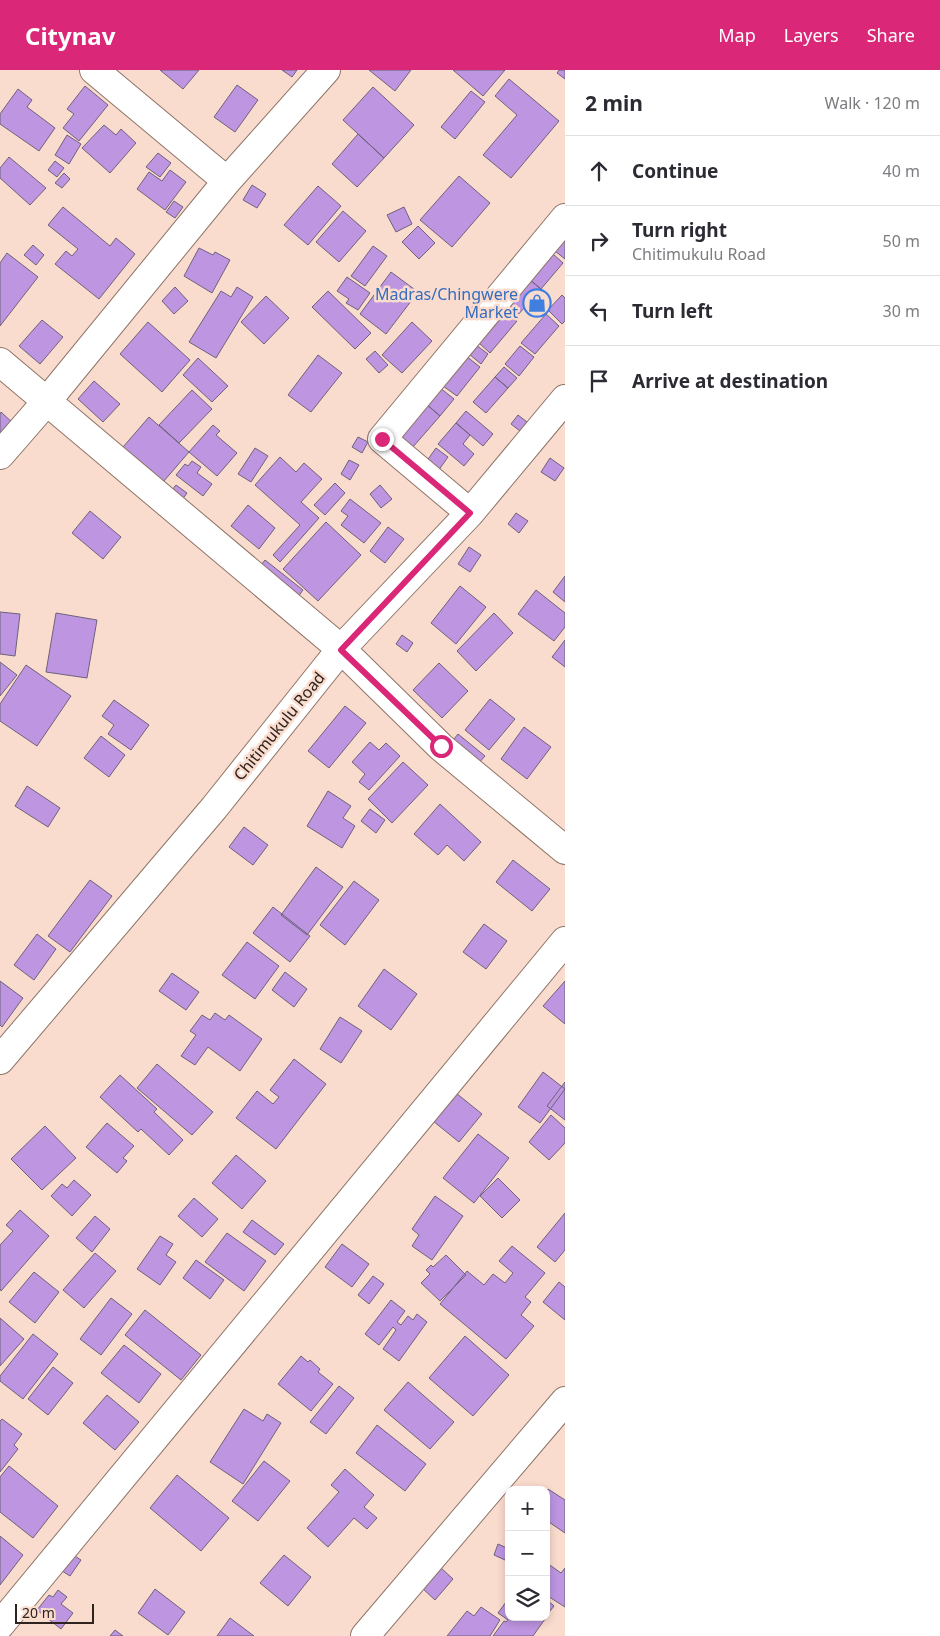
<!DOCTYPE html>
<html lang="en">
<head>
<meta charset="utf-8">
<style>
	:root { --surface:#fff; --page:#f7f7f7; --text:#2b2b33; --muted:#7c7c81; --line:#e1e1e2; --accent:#db2777 }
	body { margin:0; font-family:"Noto Sans",sans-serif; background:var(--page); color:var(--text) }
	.controls { position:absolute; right:15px; bottom:15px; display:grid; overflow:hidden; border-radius:10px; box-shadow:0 2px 8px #0003 }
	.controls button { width:45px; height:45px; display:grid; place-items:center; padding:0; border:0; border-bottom:1px solid var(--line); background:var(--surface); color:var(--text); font:25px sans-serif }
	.scale { position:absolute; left:15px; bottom:12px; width:79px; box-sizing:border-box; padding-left:5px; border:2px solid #2e231e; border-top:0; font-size:14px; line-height:18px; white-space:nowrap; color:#2e231e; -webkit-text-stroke:4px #fadcce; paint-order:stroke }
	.stop { position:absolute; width:15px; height:15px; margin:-11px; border:4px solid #db2777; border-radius:50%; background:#fff }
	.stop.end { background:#db2777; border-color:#fff; box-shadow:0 1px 5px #0008 }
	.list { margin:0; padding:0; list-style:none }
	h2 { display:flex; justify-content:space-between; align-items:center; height:65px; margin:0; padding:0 20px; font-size:21px }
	h2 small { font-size:16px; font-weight:400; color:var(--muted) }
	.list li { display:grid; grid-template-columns:32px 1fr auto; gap:15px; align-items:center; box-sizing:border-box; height:70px; padding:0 20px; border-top:1px solid var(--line) }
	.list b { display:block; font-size:19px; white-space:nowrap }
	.list p { margin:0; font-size:16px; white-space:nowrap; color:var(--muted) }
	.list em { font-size:16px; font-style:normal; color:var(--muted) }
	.icon { flex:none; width:28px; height:28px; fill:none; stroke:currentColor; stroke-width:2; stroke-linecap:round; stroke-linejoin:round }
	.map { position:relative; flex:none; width:565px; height:1566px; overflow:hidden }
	header { display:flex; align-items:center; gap:30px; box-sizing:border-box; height:70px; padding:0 25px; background:var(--accent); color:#fff }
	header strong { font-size:24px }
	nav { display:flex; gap:28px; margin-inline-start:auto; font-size:18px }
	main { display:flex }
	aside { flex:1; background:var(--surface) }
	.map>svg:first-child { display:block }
	.building { fill:#bd95e0; stroke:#6e6279 }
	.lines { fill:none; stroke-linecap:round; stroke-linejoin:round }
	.minor-casing { stroke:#8e7467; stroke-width:30 }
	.minor { stroke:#fff; stroke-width:28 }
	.route { stroke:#db2777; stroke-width:6 }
	.labels { text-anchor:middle; stroke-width:5; stroke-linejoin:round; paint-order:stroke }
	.shop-label { font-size:16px; fill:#366cbe; stroke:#fadcce; text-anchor:end }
	.street-label { font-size:16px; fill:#2e231e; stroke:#fadcce }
</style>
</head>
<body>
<header>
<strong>Citynav</strong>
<nav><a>Map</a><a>Layers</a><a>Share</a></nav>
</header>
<main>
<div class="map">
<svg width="565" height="1566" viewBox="0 0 565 1566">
	<rect width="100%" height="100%" fill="#fadcce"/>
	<path class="building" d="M160,0H199L183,19Z
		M282,0H297L292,7Z
		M369,0H411L395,21Z
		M453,0H505L483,26Z
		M559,0H565V9L557,3Z
		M509,9L559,51L511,108L483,85L517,45L495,26Z
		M237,15L258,30L235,62L214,47Z
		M85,16L108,35L79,71L63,58L74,44L67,39Z
		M373,17L414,55L384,88L343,50Z
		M18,19L32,30L27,37L55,58L39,81L0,54V44Z
		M471,21L485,32L455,69L441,57Z
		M104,55L116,65L121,59L136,73L110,103L82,78Z
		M358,64L384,88L357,117L332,94Z
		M67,65L81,74L69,94L55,85Z
		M158,83L171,93L160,107L146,97Z
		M9,87L46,118L30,135L0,108V98Z
		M55,91L64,98L57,107L48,100Z
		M170,100L186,112L165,140L137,119L149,102L162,111Z
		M64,103L70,109L62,118L55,113Z
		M459,106L490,133L452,177L420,150Z
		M252,115L266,124L257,138L243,130Z
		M318,116L341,136L308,175L284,155Z
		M174,131L183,137L175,148L166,142Z
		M63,137L110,176L116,168L135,184L99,229L55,194L66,181L72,186L78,179L48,155Z
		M404,137L412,154L396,162L387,145Z
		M343,141L366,161L339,192L316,172Z
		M418,156L435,173L419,189L402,172Z
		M565,168V189L555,181Z
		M33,175L44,185L36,195L24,185Z
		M373,176L387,186L365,216L351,206Z
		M199,178L213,185L215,182L230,190L212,223L184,206Z
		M7,183L38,207L0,256V193Z
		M553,184L563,193L541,219L530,210Z
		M391,202L418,222L386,264L360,244Z
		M347,207L370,223L358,240L346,233L349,229L337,221Z
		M530,210L541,219L516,247L506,239Z
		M175,217L188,231L174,244L162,231Z
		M237,217L253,227L216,288L189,272L221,221L231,227Z
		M328,221L371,263L355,279L312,237Z
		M562,225L565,228V251L562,254L548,240Z
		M266,226L289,248L264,274L241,252Z
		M505,242L517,251L490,283L479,273Z
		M546,244L559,256L535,284L521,273Z
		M42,250L63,267L40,294L19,276Z
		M148,252L190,290L162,322L120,284Z
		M412,252L432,271L402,303L382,285Z
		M476,275L488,284L481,294L469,284Z
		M520,276L534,287L519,306L505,294Z
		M375,281L388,295L379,303L366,289Z
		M318,285L342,303L311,342L288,325Z
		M466,286L480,297L457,326L443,316Z
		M198,288L228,316L212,332L183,305Z
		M504,297L517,308L508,318L495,307Z
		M495,307L508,318L486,343L473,332Z
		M94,311L120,334L103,352L78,329Z
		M439,317L454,329L440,346L425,333Z
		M192,320L212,339L179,373L159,355Z
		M425,333L440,346L412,378L397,365Z
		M466,341L493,364L483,376L456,353Z
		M1,342L14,354L0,370V344Z
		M518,345L527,352L520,361L511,354Z
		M149,347L189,382L157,419L117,384Z
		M456,353L470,365L463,374L474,384L464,396L438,374Z
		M213,355L220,361L216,365L237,383L217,406L189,382Z
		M358,367L368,372L362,383L352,377Z
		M255,378L268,386L251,412L238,404Z
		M436,378L448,387L438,401L426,392Z
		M280,387L296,402L304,393L322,409L301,432L319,448L280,492L273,485L300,455L255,415Z
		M550,388L564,398L555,411L541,402Z
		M349,390L359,395L350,410L341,404Z
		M192,391L201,397L197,403L212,414L203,426L176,405L185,394L188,396Z
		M335,413L345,423L325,445L314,435Z
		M176,415L187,423L179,434L168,425Z
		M380,415L392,429L381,438L370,424Z
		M350,429L381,453L364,473L341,455L348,446L341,441Z
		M248,435L275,458L259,479L231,456Z
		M90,441L121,467L103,489L72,463Z
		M516,443L528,451L519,463L508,454Z
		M326,452L361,485L318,531L283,499Z
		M388,457L404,469L385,493L370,481Z
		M469,477L481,485L470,502L458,494Z
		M265,490L303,520L295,531L257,500Z
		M565,506V532L553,522Z
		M460,516L486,537L456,574L431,553Z
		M536,520L565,543V557L554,571L518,544Z
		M0,542L20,544L15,586L0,584Z
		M56,543L97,550L87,608L46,602Z
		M494,543L513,563L476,601L457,581Z
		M402,565L413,573L407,582L396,574Z
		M565,570V597L552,587Z
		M0,592L17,605L0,626Z
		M439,593L468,621L442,648L413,620Z
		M26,595L71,626L37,676L0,651V634Z
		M490,629L515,649L489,680L465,660Z
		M114,630L149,655L131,680L108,664L114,655L102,646Z
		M345,636L366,653L329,698L308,681Z
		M524,657L551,677L527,709L501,689Z
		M458,664L485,686L477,695L450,674Z
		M101,666L125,685L109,707L84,688Z
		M370,672L379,680L386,673L400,686L369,720L359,712L365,704L352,692Z
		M403,692L428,715L392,753L368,729Z
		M27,716L60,738L48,757L15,736Z
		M328,721L351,736L343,748L355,756L342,778L307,756Z
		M440,734L481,772L464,791L447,775L438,785L414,764Z
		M370,739L385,750L376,763L361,751Z
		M244,757L268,775L253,795L229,777Z
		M513,790L550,819L532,841L496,812Z
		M316,797L343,817L307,865L281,845Z
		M90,810L112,826L70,882L48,866Z
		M354,811L379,830L345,875L320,855Z
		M273,837L310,866L290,892L253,863Z
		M484,854L507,871L486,899L463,882Z
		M37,864L56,879L34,910L14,895Z
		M247,872L279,896L255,929L222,905Z
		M384,899L417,924L391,960L358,936Z
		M285,902L307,919L294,937L272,920Z
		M172,903L199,922L186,940L159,921Z
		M0,911L23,928L2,957L0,955Z
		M565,911V954L543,936Z
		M215,943L225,950L229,945L262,969L240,1001L208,977L195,995L181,986L196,965L190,961L202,945L210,950Z
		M340,947L362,961L341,993L320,979Z
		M294,989L326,1014L276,1079L236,1048L257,1021L273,1034L279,1027L270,1020Z
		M157,994L213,1042L192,1065L137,1018Z
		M543,1002L565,1019L540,1053L518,1037Z
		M120,1005L157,1039L154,1042L183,1070L169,1085L141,1059L138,1062L100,1027Z
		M565,1012V1050L547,1036Z
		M456,1023L482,1044L459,1072L433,1051Z
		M551,1045L565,1058V1073L549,1090L529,1072Z
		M107,1053L134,1076L123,1088L127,1091L117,1103L86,1077Z
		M45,1056L76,1088L42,1120L11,1089Z
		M478,1064L509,1088L474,1133L443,1108Z
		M236,1085L266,1111L242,1139L212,1113Z
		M498,1108L520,1130L502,1148L480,1126Z
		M74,1110L91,1125L72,1146L51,1126L62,1114L67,1118Z
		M435,1126L463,1146L432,1190L412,1176L419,1165L412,1159Z
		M194,1128L218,1149L202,1167L178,1146Z
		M20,1140L49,1166L1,1221L0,1219V1175L13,1161L6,1155Z
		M565,1143V1180L555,1192L537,1177Z
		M95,1146L110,1159L92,1182L76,1168Z
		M252,1150L284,1174L275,1185L243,1162Z
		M227,1163L266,1191L244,1221L205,1192Z
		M160,1166L173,1174L166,1185L176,1192L160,1215L137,1199Z
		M342,1174L369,1194L352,1217L325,1197Z
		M512,1176L545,1203L525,1227L531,1232L521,1245L534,1256L506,1289L440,1234L467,1201L484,1215L493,1204L505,1213L513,1203L499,1191Z
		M95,1183L116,1201L84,1238L63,1220Z
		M446,1185L466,1205L440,1231L421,1213L430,1204L426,1200L431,1195L433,1197Z
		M196,1190L224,1210L210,1229L183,1208Z
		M34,1202L59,1222L35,1253L9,1232Z
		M373,1206L384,1214L369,1234L358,1225Z
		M559,1212L565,1217V1250L543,1232Z
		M111,1228L132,1244L101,1285L80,1269Z
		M391,1230L405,1241L397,1252L401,1255L408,1246L413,1250L417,1244L427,1252L399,1291L383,1279L396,1260L393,1257L379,1275L365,1264Z
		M145,1240L201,1285L181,1310L125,1265Z
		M0,1248L24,1269L0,1296Z
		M33,1264L58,1284L23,1329L0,1311V1306Z
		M465,1266L509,1305L473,1346L429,1308Z
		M124,1275L161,1304L139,1333L101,1303Z
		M301,1286L308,1292L310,1290L320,1299L318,1302L333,1314L311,1341L278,1314Z
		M53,1297L73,1313L48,1345L28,1329Z
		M408,1312L454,1352L430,1379L384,1340Z
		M339,1316L354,1328L326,1364L310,1352Z
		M107,1325L139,1352L115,1380L83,1353Z
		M244,1339L263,1351L267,1344L281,1353L243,1414L210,1392Z
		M2,1349L22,1364L14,1375L18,1379L0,1402V1351Z
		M377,1355L426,1394L405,1421L356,1383Z
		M264,1391L290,1411L258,1451L232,1431Z
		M9,1396L58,1436L33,1468L0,1442V1407Z
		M345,1399L374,1425L364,1437L377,1448L367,1459L354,1448L328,1477L307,1458L339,1422L331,1415Z
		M177,1405L229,1448L201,1481L150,1438Z
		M548,1419L565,1430V1463L546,1450V1422Z
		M0,1466L23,1485L0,1515Z
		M498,1474L509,1479L505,1490L494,1485Z
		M70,1483L81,1490L70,1506L59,1499Z
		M284,1485L311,1507L288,1536L260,1513Z
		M547,1493L561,1503L565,1498V1537L546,1525Z
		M440,1497L453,1509L435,1530L421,1517Z
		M155,1519L185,1542L168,1565L138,1543Z
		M58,1520L67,1527L61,1534L73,1543L61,1559L37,1540L49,1525L53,1527Z
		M509,1528V1547H542L545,1549L533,1566H493L504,1551L506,1552L508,1550L498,1543Z
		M546,1529L554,1536L546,1546Z
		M481,1537L500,1550L490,1566H447L467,1541L474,1546Z
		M230,1548L254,1566H217Z
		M115,1560L123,1566H110Z"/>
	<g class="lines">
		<g class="minor-casing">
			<path id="minor" d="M94,0L227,111
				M0,292L341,579L441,677L565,780
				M0,385L47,331L227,111L326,0
				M470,443L382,369L565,148
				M0,990L214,738L341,579L470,443L565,329
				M0,1555L565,871
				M365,1566L565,1331"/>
		</g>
		<use href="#minor" class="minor"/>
	</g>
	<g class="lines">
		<path class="route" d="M382,369L470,443L341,580L441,676"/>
	</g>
	<defs>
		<g id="shop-ring" transform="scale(1.4375)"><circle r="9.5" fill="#fadcce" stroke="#3f7fe0" stroke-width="1.5"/><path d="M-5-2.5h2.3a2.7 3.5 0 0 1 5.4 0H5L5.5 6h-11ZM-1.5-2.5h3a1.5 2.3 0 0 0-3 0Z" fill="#3f7fe0"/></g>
	</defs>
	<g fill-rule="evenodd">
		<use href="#shop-ring" x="537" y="233"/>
	</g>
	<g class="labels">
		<g class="shop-label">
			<text x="518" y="230">Madras/Chingwere<tspan x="518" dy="18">Market</tspan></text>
		</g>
		<g class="street-label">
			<text transform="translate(279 656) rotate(-51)" y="6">Chitimukulu Road</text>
		</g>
	</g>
</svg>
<div class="controls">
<button>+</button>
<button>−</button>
<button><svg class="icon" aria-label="layers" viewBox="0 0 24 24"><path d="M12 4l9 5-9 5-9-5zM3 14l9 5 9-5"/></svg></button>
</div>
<div class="scale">20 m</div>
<div class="stop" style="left:441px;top:676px"></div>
<div class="stop end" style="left:382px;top:369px"></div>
</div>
<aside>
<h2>2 min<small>Walk · 120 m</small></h2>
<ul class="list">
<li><svg class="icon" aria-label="ahead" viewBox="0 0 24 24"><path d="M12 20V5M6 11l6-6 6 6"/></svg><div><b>Continue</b></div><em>40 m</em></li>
<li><svg class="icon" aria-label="right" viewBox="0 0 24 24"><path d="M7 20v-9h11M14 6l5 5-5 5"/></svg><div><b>Turn right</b><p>Chitimukulu Road</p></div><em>50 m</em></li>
<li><svg class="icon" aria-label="left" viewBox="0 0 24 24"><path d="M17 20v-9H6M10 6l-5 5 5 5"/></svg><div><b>Turn left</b></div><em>30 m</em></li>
<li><svg class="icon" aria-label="arrive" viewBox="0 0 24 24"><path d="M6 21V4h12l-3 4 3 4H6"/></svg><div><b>Arrive at destination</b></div></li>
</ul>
</aside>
</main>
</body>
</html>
